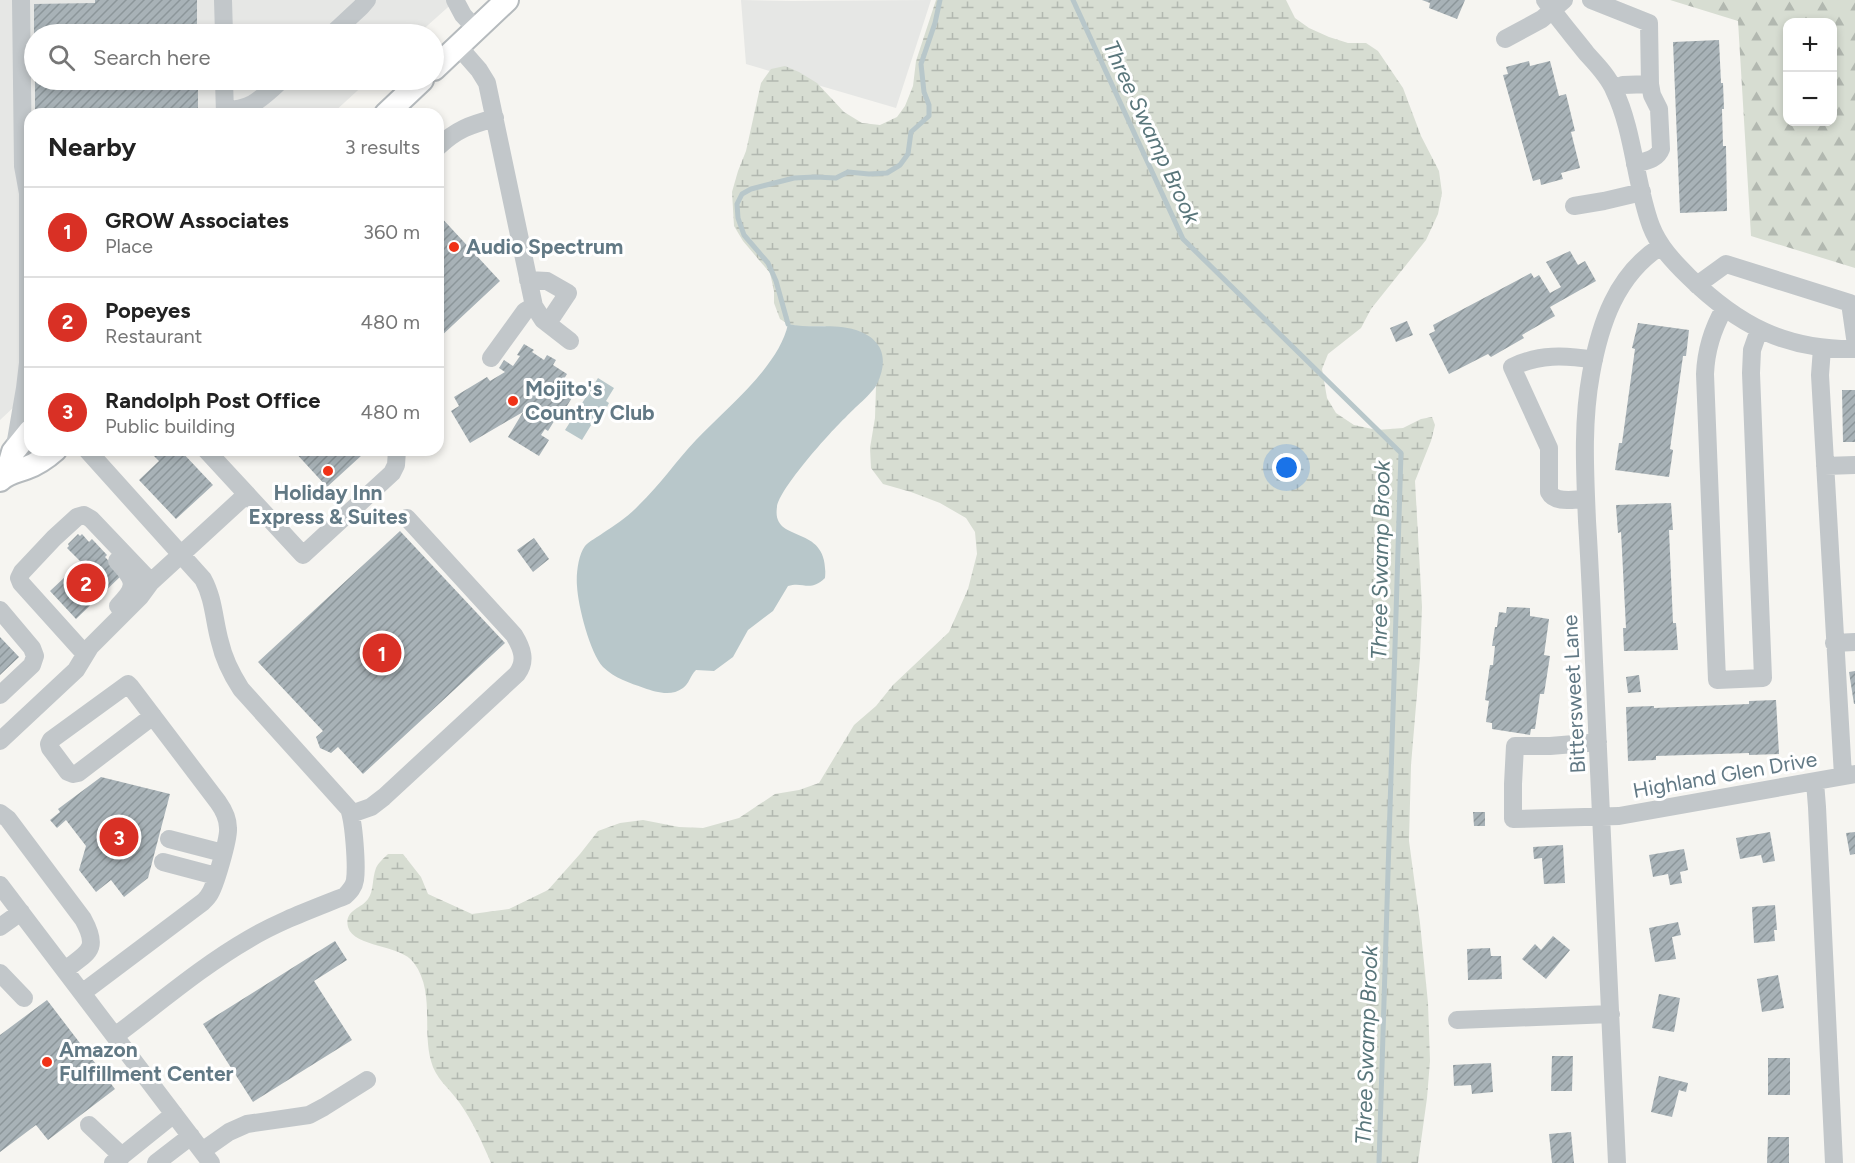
<!DOCTYPE html>
<html lang="en">
<head>
<meta charset="utf-8">
<style>
	:root { --surface:#fff; --page:#f6f6f6; --text:#222; --muted:#767676; --line:#e0e0e0; --accent:#d93025 }
	body { margin:0; font-family:Figtree,sans-serif; background:var(--page); color:var(--text) }
	.controls { position:absolute; right:18px; top:18px; display:grid; overflow:hidden; border-radius:12px; box-shadow:0 3px 9px #0003 }
	.controls button { width:54px; height:54px; display:grid; place-items:center; padding:0; border:0; border-bottom:2px solid var(--line); background:var(--surface); color:var(--text); font:30px sans-serif }
	.you { position:absolute; left:1287px; top:468px; width:21px; height:21px; margin:-15px; border:4px solid #fff; border-radius:50%; background:#1a73e8; box-shadow:0 0 0 9px #1a73e833 }
	.badge { display:grid; place-items:center; width:39px; height:39px; border-radius:50%; background:var(--accent); color:#fff; font-size:20px; font-weight:700 }
	.pin { position:absolute; translate:-50% -50%; border:3px solid #fff; box-shadow:0 2px 6px #0006 }
	.list { margin:0; padding:0; list-style:none }
	h2 { display:flex; justify-content:space-between; align-items:center; height:78px; margin:0; padding:0 24px; font-size:26px }
	h2 small { font-size:20px; font-weight:400; color:var(--muted) }
	.list li { display:grid; grid-template-columns:39px 1fr auto; gap:18px; align-items:center; box-sizing:border-box; height:90px; padding:0 24px; border-top:2px solid var(--line) }
	.list b { display:block; font-size:22px; white-space:nowrap }
	.list p { margin:0; font-size:20px; white-space:nowrap; color:var(--muted) }
	.list em { font-size:20px; font-style:normal; color:var(--muted) }
	.icon { flex:none; width:33px; height:33px; fill:none; stroke:currentColor; stroke-width:2; stroke-linecap:round; stroke-linejoin:round }
	.map { position:relative; flex:none; width:1855px; height:1163px; overflow:hidden }
	.search { position:absolute; background:var(--surface); box-shadow:0 3px 9px #0003; left:24px; top:24px; width:420px; height:66px; display:flex; align-items:center; gap:15px; box-sizing:border-box; padding:0 21px; border-radius:33px; color:var(--muted); font-size:22px }
	.panel { position:absolute; background:var(--surface); box-shadow:0 3px 9px #0003; left:24px; top:108px; width:420px; height:348px; border-radius:18px }
	.map>svg:first-child { display:block }
	.built { fill:#e6e7e5 }
	.forest { fill:url(#forest-firs); fill-rule:evenodd }
	.wetland { fill:url(#wetland-marsh) }
	.water { fill:#b8c7ca }
	.lines { fill:none; stroke-linecap:round; stroke-linejoin:round }
	.stream { stroke:#b8c7ca; stroke-width:5 }
	.building { fill:url(#building-hatch) }
	.major-casing { stroke:#b5babd; stroke-width:26 }
	.minor { stroke:#c2c7ca; stroke-width:18 }
	.major { stroke:#fff; stroke-width:22 }
	.poi-dot { fill:#f03217; stroke:#fff; stroke-width:2 }
	.labels { text-anchor:middle; stroke-width:6; stroke-linejoin:round; paint-order:stroke }
	.poi-label { font-size:21px; font-weight:bold; fill:#627985; stroke:#fff; text-anchor:start }
	.street-label { font-size:21px; fill:#627985; stroke:#fff }
	.water-label { font-size:22px; font-style:italic; fill:#59767b; stroke:#fff }
</style>
</head>
<body>
<div class="map">
<svg width="1855" height="1163" viewBox="0 0 1855 1163">
	<defs>
		<pattern id="forest-firs" width="22" height="20" patternUnits="userSpaceOnUse" patternTransform="scale(1.5)"><rect width="22" height="20" fill="#d7ddd2"/><path d="M5 1l3.5 6h-7zM16 11l3.5 6h-7z" fill="#b2b8b0"/></pattern>
		<pattern id="wetland-marsh" width="20" height="14" patternUnits="userSpaceOnUse" patternTransform="scale(1.5)"><rect width="20" height="14" fill="#d7ddd2"/><path d="M1 5h8M5 5V1M11 12h8M15 12V8" fill="none" stroke="#b2b8b0"/></pattern>
		<pattern id="building-hatch" width="6" height="6" patternUnits="userSpaceOnUse" patternTransform="scale(1.5)"><rect width="6" height="6" fill="#a8b2b7"/><path d="M-1 1l2-2M0 6l6-6M5 7l2-2" fill="none" stroke="#8c969a"/></pattern>
	</defs>
	<rect width="100%" height="100%" fill="#f6f5f1"/>
	<path class="built" d="M0,0H456L418,34H34V80H369L332,114H30V392L0,420Z
		M741,0L792,1L931,0L896,108L746,64Z"/>
	<path class="forest" d="M1670,0H1855V268L1751,236L1738,21ZM1788,22H1832V122H1788Z"/>
	<path class="wetland" d="M936,0H1286L1295,18L1309,28L1329,37L1348,43H1366L1378,51L1403,88L1421,136L1439,171L1442,193L1438,214L1426,240L1371,309L1361,328L1328,354L1322,369L1327,398L1336,413L1354,425L1377,430L1403,428L1421,419L1432,417L1435,425L1431,441L1415,481L1422,607L1420,658L1411,765L1409,841L1420,923L1428,1003L1430,1061L1427,1098L1418,1163H491C482,1142 472,1120 459,1102C449,1088 435,1078 431,1061C422,1028 435,992 414,963C401,944 354,948 348,927C344,910 361,909 368,899C374,891 372,878 376,868C378,863 384,858 388,854H403L421,877L428,894L472,914L509,909L548,890L580,854L598,831L620,823L643,820L679,827L703,828L739,818L775,794L799,790L819,783L854,725L876,706L893,685L949,632L968,589L977,554L975,532L966,518L940,503L911,492L883,484L871,468L870,448L875,418L876,386L881,371L825,326L800,327L788,324L780,319L774,303V291L770,273L743,241L734,226L732,192L738,171L746,151L761,83L771,69L785,66L799,72L817,83L844,112L862,123L880,125L897,117L905,106L913,86L916,61Z"/>
	<path class="water" d="M788,324C811,329 833,323 856,330C883,339 889,359 877,384C872,394 854,408 846,417C831,431 779,489 777,507C771,546 830,521 825,578C809,593 804,581 788,586L773,611L748,630L733,657L714,671L696,670C690,676 689,684 683,688C671,697 656,692 644,688C630,683 614,678 603,667C590,653 578,606 577,586C576,575 578,555 585,546C589,541 598,537 603,533C615,525 629,516 639,505C660,485 676,461 696,440C725,409 779,367 788,324Z
		M598,378L614,388L606,401L609,403L605,411L601,409L582,440L565,430Z"/>
	<g class="lines">
		<path class="stream" d="M1073,0L1183,239L1401,453L1379,1163
			M788,324L776,281L768,263L744,235L738,218L737,204L742,194L751,189L794,178L815,177L836,178L848,172L869,174L887,173L900,165L908,154L911,132L929,116V105L924,92L921,64L935,23L940,0"/>
	</g>
	<path class="building" d="M95,0H197V34H34V4L95,3Z
		M1422,0H1465L1457,19L1429,8L1430,3Z
		M1719,40L1721,83H1723L1724,109H1722L1723,146H1726L1727,211L1680,213L1673,42Z
		M1529,61L1530,66L1550,61L1559,96L1566,94L1575,131L1571,132L1580,168L1561,173L1563,179L1541,185L1540,179L1533,181L1503,75L1508,74L1506,67Z
		M35,80H198V114H35Z
		M438,214L500,281L438,339Z
		M1570,251L1578,265L1585,261L1596,281L1550,307L1555,316L1522,335L1524,338L1491,357L1488,354L1449,374L1429,334L1435,331L1433,325L1531,273L1534,278L1539,275L1550,293L1561,287L1546,262Z
		M1407,321L1413,335L1396,342L1390,328Z
		M1638,323L1689,330L1686,356H1683L1670,449L1673,450L1669,477L1615,470L1619,443H1622L1635,349L1632,348Z
		M524,344L534,350L532,352L544,360L547,355L556,360L553,365L567,374L559,387L573,396L559,419L556,418L548,431L545,429L541,435L549,440L539,456L508,437L523,412L470,443L451,411L459,406L454,397L487,377L490,381L505,372L499,368L504,360L513,366L520,356L517,355Z
		M1842,390H1855V442H1843Z
		M152,450H180L213,485L176,519L139,480L159,461L150,452Z
		M293,450H358L362,455L327,487Z
		M1671,503L1673,530H1669L1673,623H1676L1678,650L1624,651L1623,628H1626L1621,532L1618,533L1616,505Z
		M400,531L505,643L363,774L338,747L331,753L320,748L316,737L323,731L258,662Z
		M78,534L80,536L82,534L89,542L92,539L107,555L105,557L122,575L76,619L50,591L81,562L67,548L69,546L68,544Z
		M534,538L549,559L533,572L517,550Z
		M1507,607L1530,608V616L1549,619L1544,655L1550,656L1544,694H1540L1535,729H1531L1530,735L1492,729V723L1486,722L1489,701L1485,700L1490,665H1493L1495,646H1492L1495,627H1497L1499,612L1506,613Z
		M0,637L19,657L0,675Z
		M1855,671V704H1854L1849,672Z
		M1639,675L1641,692L1628,693L1626,677Z
		M1776,700L1779,754L1749,755V753L1656,756V760L1628,761L1626,707L1654,706V708L1749,704V701Z
		M101,777L170,794L148,878L124,897L111,880L96,892L79,870L86,846L66,820L57,828L50,820L60,812L58,809Z
		M1473,812H1485V826H1474Z
		M1770,832L1775,861L1763,863L1761,855L1740,859L1736,838Z
		M1855,832V854L1850,855L1846,833Z
		M1563,845L1565,883L1544,884L1542,858L1534,859L1533,847Z
		M1684,849L1688,870L1680,872L1682,883L1670,885L1668,874L1653,877L1649,855Z
		M1775,905L1777,930H1774L1775,941L1754,943L1752,907Z
		M1678,922L1681,935L1672,937L1676,959L1655,962L1649,928Z
		M1553,936L1570,950L1546,979L1522,959L1535,944L1541,950Z
		M335,941L347,960L314,981L352,1040L253,1102L203,1024Z
		M1490,948L1491,956H1501L1502,979L1468,980L1467,949Z
		M1778,975L1784,1008L1762,1012L1757,979Z
		M1659,994L1680,998L1674,1032L1652,1028Z
		M47,1000L115,1089L48,1140L36,1125L0,1152V1035Z
		M1552,1056H1573L1572,1091H1551Z
		M1768,1058H1790V1095H1768Z
		M1491,1063L1493,1092L1472,1094L1471,1085L1454,1086L1453,1065Z
		M1659,1076L1688,1083L1686,1092L1679,1090L1672,1117L1651,1112Z
		M1571,1132L1574,1163H1552L1549,1134Z
		M1768,1137H1789V1163H1767Z"/>
	<g class="lines">
		<g class="major-casing">
			<path id="major" d="M434,69L507,0
				M386,114L422,80
				M7,473L13,452L30,431
				M0,480C9,472 15,472 26,468C37,464 46,458 55,450"/>
		</g>
		<path class="minor" d="M223,0L224,34
			M455,0L463,15L476,29
			M1545,0C1558,19 1573,36 1587,54C1597,65 1608,76 1614,90C1634,131 1635,183 1651,226C1659,247 1674,262 1689,277C1738,325 1785,350 1855,349
			M1591,0L1649,23L1650,84L1652,95L1659,109L1661,149C1657,160 1645,161 1635,164
			M332,34L361,7L367,0
			M1505,39L1542,19L1564,0
			M458,46L479,70L487,83L534,306L543,320L570,341
			M224,80L225,114
			M1614,89L1623,85L1650,84
			M225,110C253,110 262,97 282,80
			M438,147C457,129 470,125 495,118
			M1574,206L1604,201L1642,192
			M528,280L547,281L568,293L548,323
			M1697,285L1726,264L1850,303L1855,338
			M1724,309C1712,330 1706,350 1705,374L1717,680L1763,678L1751,373L1752,350L1759,330
			M1822,348L1820,375L1843,776
			M491,358L525,311L534,306
			M87,450L203,579C214,599 214,621 220,642C224,660 232,675 241,689L349,809C354,822 357,866 355,880C354,887 350,891 345,896C313,909 279,921 249,939C202,966 158,1004 115,1036
			M206,450L303,555L392,473L396,465L397,450
			M14,452L25,388L28,363V193L23,166L21,0
			M1825,466L1855,465
			M1586,499C1574,499 1555,504 1549,492V448L1512,367C1539,354 1565,355 1594,360
			M117,561C136,581 137,587 118,606
			M0,610L32,648L35,656L32,665L0,695
			M1834,643L1855,642
			M85,654L21,583L19,578L22,572L54,538L77,517L84,515L91,519L151,582
			M0,741L76,670L90,647L140,597L151,582L247,494
			M1598,742L1550,746H1515L1513,784V819L1619,816L1855,774
			M1815,782L1817,807L1834,1163
			M0,813L8,819L83,919C100,950 88,952 65,970
			M351,814L371,807L384,797L517,674C527,661 522,648 514,635L407,518
			M169,839L223,853
			M163,862L216,876
			M0,885L211,1163
			M0,927L21,912
			M0,973L24,998
			M82,993L203,902C204,901 208,897 209,895C215,887 229,838 228,828C228,819 223,809 218,802L130,686L128,684L51,740L49,744L50,748L68,772L73,774L78,773L153,716
			M1457,1020L1611,1014
			M89,1125L122,1156
			M202,1151L229,1132L247,1124L309,1115L324,1107L367,1080
			M113,1163L174,1114
			M156,1163L191,1136
			M1617,1163C1610,996 1603,829 1594,662C1592,615 1590,568 1587,521C1585,472 1582,423 1591,374C1600,324 1616,275 1661,246"/>
		<use href="#major" class="major"/>
	</g>
	<g class="poi-dot">
		<circle cx="454" cy="247" r="6"/>
		<circle cx="513" cy="401" r="6"/>
		<circle cx="328" cy="471" r="6"/>
		<circle cx="47" cy="1062" r="6"/>
	</g>
	<g class="labels">
		<g class="poi-label">
			<text x="466" y="254">Audio Spectrum</text>
			<text x="525" y="396">Mojito's<tspan x="525" dy="24">Country Club</tspan></text>
			<text x="328" y="500" text-anchor="middle">Holiday Inn<tspan x="328" dy="24">Express &amp; Suites</tspan></text>
			<text x="59" y="1057">Amazon<tspan x="59" dy="24">Fulfillment Center</tspan></text>
		</g>
		<g class="street-label">
			<text transform="translate(1574 694) rotate(-93)" y="7">Bittersweet Lane</text>
			<text transform="translate(1725 775) rotate(-10)" y="7">Highland Glen Drive</text>
		</g>
		<g class="water-label">
			<text transform="translate(1152 132) rotate(65)" y="8">Three Swamp Brook</text>
			<text transform="translate(1380 560) rotate(-89)" y="8">Three Swamp Brook</text>
			<text transform="translate(1366 1045) rotate(-88)" y="8">Three Swamp Brook</text>
		</g>
	</g>
</svg>
<div class="controls">
<button>+</button>
<button>−</button>
</div>
<div class="you"></div>
<div class="pin badge" style="left:382px;top:653px">1</div>
<div class="pin badge" style="left:86px;top:583px">2</div>
<div class="pin badge" style="left:119px;top:837px">3</div>
<div class="search"><svg class="icon" aria-label="search" viewBox="0 0 24 24"><circle cx="10" cy="10" r="6"/><path d="M15 15l6 6"/></svg>Search here</div>
<section class="panel">
<h2>Nearby<small>3 results</small></h2>
<ul class="list">
<li><span class="badge">1</span><div><b>GROW Associates</b><p>Place</p></div><em>360 m</em></li>
<li><span class="badge">2</span><div><b>Popeyes</b><p>Restaurant</p></div><em>480 m</em></li>
<li><span class="badge">3</span><div><b>Randolph Post Office</b><p>Public building</p></div><em>480 m</em></li>
</ul>
</section>
</div>
</body>
</html>
